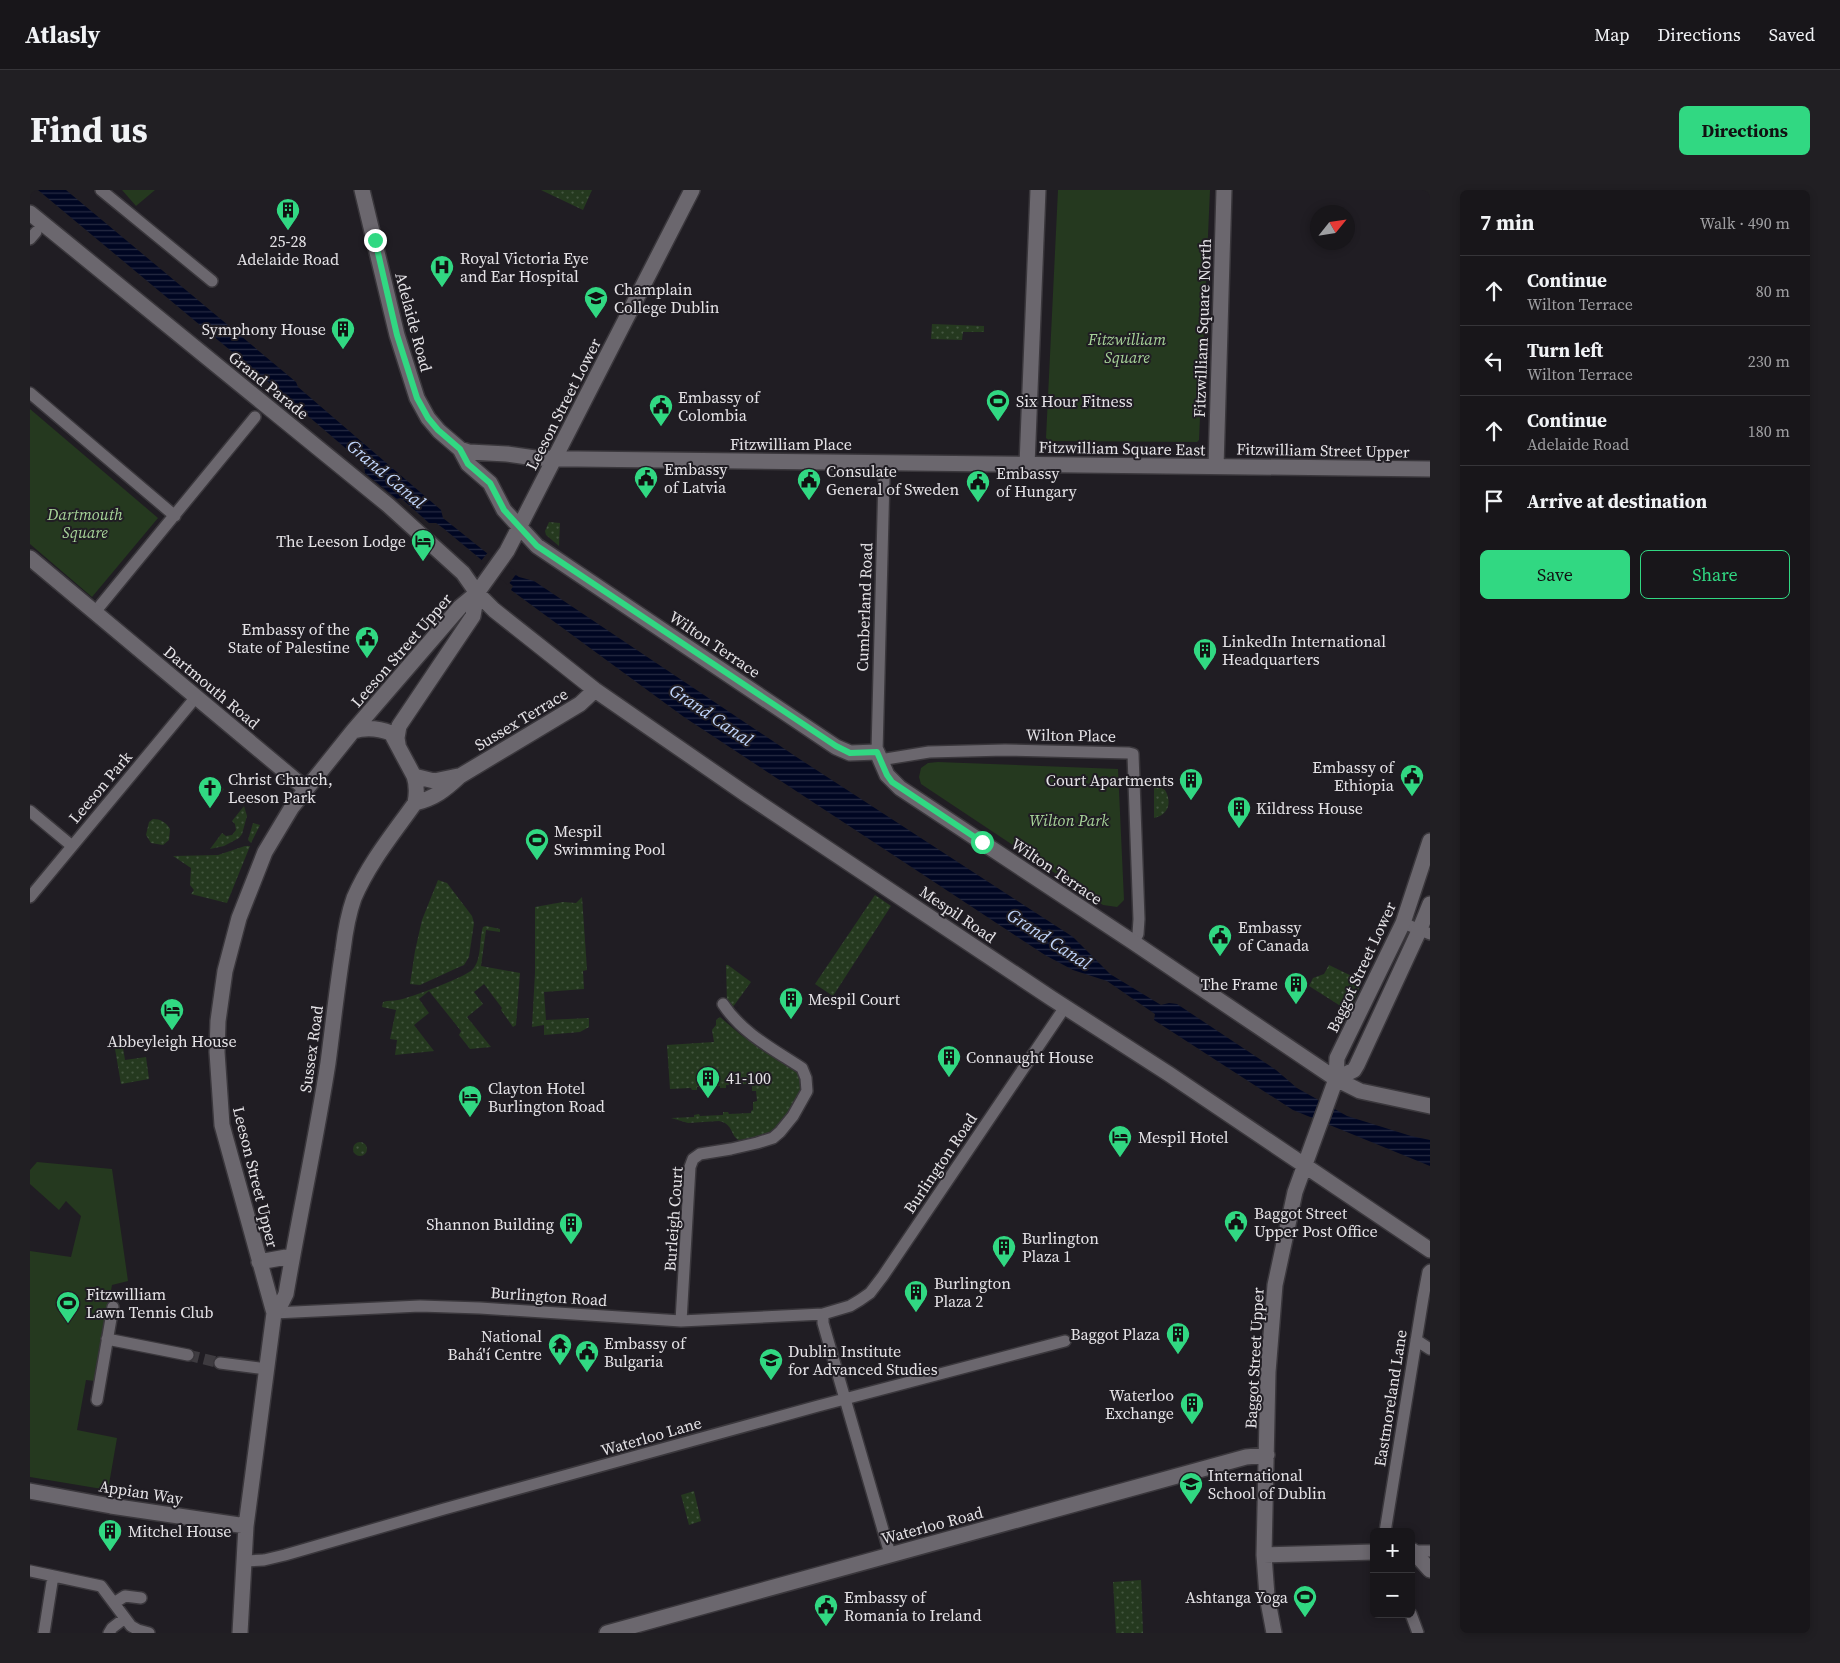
<!DOCTYPE html>
<html lang="en">
<head>
<meta charset="utf-8">
<style>
	:root { --surface:#18161a; --page:#211f23; --text:#f1f3f6; --muted:#9f9fa2; --line:#363539; --accent:#31d882 }
	body { margin:0; font-family:"Source Serif 4",serif; background:var(--page); color:var(--text) }
	.controls { position:absolute; right:15px; bottom:15px; display:grid; overflow:hidden; border-radius:8px; box-shadow:0 2px 8px #0003 }
	.controls button { width:45px; height:45px; display:grid; place-items:center; padding:0; border:0; border-bottom:1px solid var(--line); background:var(--surface); color:var(--text); font:25px sans-serif }
	.compass { position:absolute; left:1280px; top:15px; width:45px; height:45px; border-radius:50%; background:var(--surface); box-shadow:0 2px 8px #0003; rotate:60deg }
	.stop { position:absolute; width:15px; height:15px; margin:-11px; border:4px solid #31d882; border-radius:50%; background:#fff }
	.stop.end { background:#31d882; border-color:#fff; box-shadow:0 1px 5px #0008 }
	.list { margin:0; padding:0; list-style:none }
	h2 { display:flex; justify-content:space-between; align-items:center; height:65px; margin:0; padding:0 20px; font-size:21px }
	h2 small { font-size:16px; font-weight:400; color:var(--muted) }
	.list li { display:grid; grid-template-columns:32px 1fr auto; gap:15px; align-items:center; box-sizing:border-box; height:70px; padding:0 20px; border-top:1px solid var(--line) }
	.list b { display:block; font-size:19px; white-space:nowrap }
	.list p { margin:0; font-size:16px; white-space:nowrap; color:var(--muted) }
	.list em { font-size:16px; font-style:normal; color:var(--muted) }
	.actions { display:flex; gap:10px; padding:15px 20px }
	.actions a { flex:1; padding:11px 0; border:1px solid var(--accent); border-radius:8px; text-align:center; font-size:18px; color:var(--accent) }
	.actions .main { background:var(--accent); color:#111 }
	.icon { flex:none; width:28px; height:28px; fill:none; stroke:currentColor; stroke-width:2; stroke-linecap:round; stroke-linejoin:round }
	.map { position:relative; flex:none; width:1400px; height:1443px; overflow:hidden; border-radius:8px }
	header { display:flex; align-items:center; gap:30px; box-sizing:border-box; height:70px; padding:0 25px; background:var(--surface); border-bottom:1px solid var(--line) }
	header strong { font-size:24px }
	nav { display:flex; gap:28px; margin-inline-start:auto; font-size:18px }
	.intro { display:flex; align-items:center; justify-content:space-between; box-sizing:border-box; height:120px; padding:0 30px }
	h1 { margin:0; font-size:35px }
	.button { padding:12px 22px; border-radius:8px; background:var(--accent); color:#111; font-size:18px; font-weight:700 }
	main { display:flex; gap:30px; padding:0 30px }
	aside { flex:1; background:var(--surface); border-radius:8px; box-shadow:0 2px 8px #0003 }
	.map>svg:first-child { display:block }
	.grass { fill:url(#grass-dots) }
	.park { fill:#25391f }
	.water { fill:url(#water-rules) }
	.pier { fill:#201d23 }
	.lines { fill:none; stroke-linecap:round; stroke-linejoin:round }
	.street-tunnel { stroke:#3e3b40; stroke-width:11; stroke-dasharray:11 5.5; stroke-linecap:butt }
	.street-casing { stroke:#3a373c; stroke-width:14 }
	.secondary-casing { stroke:#3a373c; stroke-width:18 }
	.street { stroke:#6b676e; stroke-width:11 }
	.secondary { stroke:#6b676e; stroke-width:15 }
	.route { stroke:#31d882; stroke-width:6 }
	.labels { text-anchor:middle; stroke-width:4; stroke-linejoin:round; paint-order:stroke }
	.poi-label { font-size:16px; fill:#e5e3e7; stroke:#201d23; text-anchor:start }
	.street-label { font-size:16px; fill:#e5e3e7; stroke:#201d23 }
	.park-label { font-size:16px; font-style:italic; fill:#a7d499; stroke:#201d23 }
	.water-label { font-size:18px; font-style:italic; fill:#c1d6fc; stroke:#201d23 }
</style>
</head>
<body>
<header>
<strong>Atlasly</strong>
<nav><a>Map</a><a>Directions</a><a>Saved</a></nav>
</header>
<div class="intro"><h1>Find us</h1><a class="button">Directions</a></div>
<main>
<div class="map">
<svg width="1400" height="1443" viewBox="0 0 1400 1443">
	<defs>
		<pattern id="grass-dots" width="8" height="8" patternUnits="userSpaceOnUse" patternTransform="scale(1.25)"><rect width="8" height="8" fill="#25391f"/><path d="M2 2h.1M6 6h.1" fill="none" stroke="#445640" stroke-width="1.8" stroke-linecap="round"/></pattern>
		<pattern id="water-rules" width="6" height="5" patternUnits="userSpaceOnUse" patternTransform="scale(1.25)"><rect width="6" height="5" fill="#000622"/><path d="M0 2.5h6" fill="none" stroke="#252a42"/></pattern>
	</defs>
	<rect width="100%" height="100%" fill="#201d23"/>
	<path class="grass" d="M511,0H562L553,20Z
		M902,134L954,136V142H933L932,150L901,149Z
		M519,332L530,333L529,356L516,345L515,341Z
		M171,593L180,594L194,599L188,607Z
		M1124,594L1135,600C1142,612 1139,625 1124,628Z
		M214,616L217,626L212,644L209,648L194,656L180,659L192,643L196,646L202,645L206,640L205,634L202,631Z
		M123,629C130,629 136,632 140,639L139,650L133,655L121,653L116,645L119,632Z
		M223,633L230,635L221,653L218,650Z
		M215,656H220L197,713L161,704L164,700L160,695L161,678L143,666L188,665Z
		M408,690L417,693L442,726L444,733L439,767L434,775L427,778L390,795L380,794L385,761L392,730Z
		M845,705L861,716L803,806L785,794Z
		M552,707L557,780L553,781L554,799L514,802L516,830L559,828V837L550,842L514,845V835L502,837L505,783V717L533,712L546,713Z
		M456,736L470,739V742L456,740L451,776L490,783L486,835L483,837L471,820L472,818L454,794L444,802L453,814L437,827L461,857L440,859L429,845L431,841L399,801L389,809L399,823L384,835L404,861L365,865L367,850L360,849L366,820L352,817L353,812C358,810 363,811 368,810C380,808 436,787 443,779C452,769 449,749 453,737Z
		M696,775H698L721,792L700,821L697,814Z
		M1299,775L1332,791L1320,822L1279,796L1283,788L1294,784Z
		M690,827L711,845L768,882L771,891L770,903L750,936L732,946L709,950C700,946 704,934 689,931L658,933L641,928L664,927V925L669,924L670,926L693,925V922H698L699,924L721,923V921L723,920V912L727,911L726,901H722V896H719L718,894L696,895V898H690V896L667,897V900H662L661,898L640,899L637,855L684,852L682,840L686,835V830Z
		M93,858L95,870L116,867L119,889L91,894L85,859Z
		M323 959a7 7 0 1 1 14 0a7 7 0 1 1-14 0Z
		M664,1301L671,1331L659,1335L651,1305Z
		M1111,1390L1113,1443H1086L1083,1392Z"/>
	<path class="park" d="M92,0H125L106,16Z
		M1028,0H1180L1169,250L1167,252L1020,251L1016,248Z
		M0,219L128,328L62,407L0,354Z
		M908,572L1088,579L1094,710L1087,717L1073,715L891,594L889,587L891,578L898,573Z
		M7,972L82,979L98,1091L82,1095L65,1191L56,1190L47,1240L87,1248L78,1300L0,1287V1061L41,1067L51,1026L36,1011L29,1020L0,994V980Z"/>
	<path class="water" d="M8,0H36L266,192L268,197L411,320L413,328L468,372L489,387L504,391L768,568L1043,747L1080,784L1131,815L1139,813L1147,814L1246,880L1267,898L1317,926L1381,946L1400,950V976L1263,920L1124,830L1125,824L1077,791L1043,780L1015,765L654,527L481,400L483,396L413,338L406,333H399L371,308L367,309L335,283L334,274L242,195Z"/>
	<path class="pier" d="M459,361L487,383L478,395L450,372Z"/>
	<g class="lines">
		<path class="street-tunnel" d="M158,1165L190,1173"/>
		<g class="street-casing">
			<path id="street" d="M71,0L182,91
				M0,49L6,42
				M0,203L145,326
				M65,422L225,227
				M847,562L854,287L857,272
				M850,570L899,562L975,560L1099,563L1103,564L1109,729L1108,744L1103,752
				M0,621L42,656
				M0,707L166,507
				M1373,733L1400,744
				M244,1123L390,1116L450,1118L651,1131L793,1124L820,1116L830,1110L840,1103L853,1086L1035,817
				M793,1124V1133L860,1364
				M651,1131L660,977L663,969L670,964L701,959L727,953L743,948L750,942L763,926L777,901L776,888L772,878C743,859 712,843 693,814
				M77,1149L158,1165
				M1386,1150L1400,1159
				M190,1173L237,1179
				M67,1210L83,1117
				M1355,1342L1393,1108L1398,1082L1400,1080
				M1381,1364L1383,1361H1400
				M215,1371L234,1370L255,1365L414,1319L788,1216L1035,1151
				M0,1381L71,1396L101,1436L108,1440L119,1443
				M84,1413L95,1406L111,1408
				M1381,1424L1388,1443
				M14,1443L23,1386
				M79,1443L82,1438L95,1428"/>
		</g>
		<g class="secondary-casing">
			<path id="secondary" d="M332,0L367,145L387,208L398,228L409,241L430,259L438,274L460,293L474,320L507,356L806,557L820,563L847,562L857,585L870,598L1103,752L1306,889L1330,901L1400,916
				M0,23L358,315L433,383L447,403L464,420L565,500L717,605L1021,808L1139,884L1400,1060
				M430,259L439,262L477,264L505,268L548,269L1400,279
				M997,275L1008,0
				M1186,277L1194,0
				M0,368L276,599
				M368,554L367,548L369,536L443,426L447,403
				M384,586L404,591L428,586
				M385,613C405,608 415,600 430,586L550,514L565,500
				M1306,889L1324,880L1327,875L1389,741L1400,714
				M229,1072L262,1066
				M244,1123L251,1114L256,1104C269,1027 286,950 298,873C303,835 307,797 313,760C315,743 318,725 324,708C339,673 363,644 385,613C387,603 387,595 384,586L361,543C348,538 336,537 323,541
				M0,1301L81,1316L216,1336
				M1381,1361H1383L1400,1380
				M1234,1365L1344,1362
				M210,1443L216,1336L244,1123L192,935L187,862L188,831L195,781L209,728L235,662L262,617L323,541L430,417L447,403L477,361L662,0
				M577,1443L1216,1267L1237,1265
				M1244,1443L1237,1406L1234,1365L1238,1182L1245,1095L1265,1002L1306,889L1307,868L1373,733L1400,651"/>
		</g>
		<use href="#street" class="street"/>
		<use href="#secondary" class="secondary"/>
	</g>
	<g class="lines">
		<path class="route" d="M345,50L367,145L387,208L398,228L408,240L430,259L438,274L460,293L474,320L507,356L806,556L820,563L847,562L857,585L862,592L952,652"/>
	</g>
	<defs>
		<g id="building-pin" transform="scale(1.25)"><path d="M0 17L-7.5 6A9.5 9.5 0 1 1 7.5 6Z" fill="#31d882" stroke="#201d23"/><path d="M-4-6H4V6H1V3H-1V6H-4ZM-2.5-4.3h1.7v1.8h-1.7ZM.8-4.3h1.7v1.8H.8ZM-2.5-1h1.7V.8h-1.7ZM.8-1h1.7V.8H.8Z" fill="#111"/></g>
		<g id="hospital-pin" transform="scale(1.25)"><path d="M0 17L-7.5 6A9.5 9.5 0 1 1 7.5 6Z" fill="#31d882" stroke="#201d23"/><path d="M-5-5h3v3.5h4V-5h3V5h-3V1.5h-4V5h-3Z" fill="#111"/></g>
		<g id="university-pin" transform="scale(1.25)"><path d="M0 17L-7.5 6A9.5 9.5 0 1 1 7.5 6Z" fill="#31d882" stroke="#201d23"/><path d="M0-5L7-2L0 1L-7-2ZM-4 1L0 2.5L4 1V4Q0 6-4 4Z" fill="#111"/></g>
		<g id="stadium-pin" transform="scale(1.25)"><path d="M0 17L-7.5 6A9.5 9.5 0 1 1 7.5 6Z" fill="#31d882" stroke="#201d23"/><path d="M0-5a6.5 5 0 1 0 0 10a6.5 5 0 1 0 0-10ZM-3.5-1.8h7v3.6h-7Z" fill="#111"/></g>
		<g id="civic-pin" transform="scale(1.25)"><path d="M0 17L-7.5 6A9.5 9.5 0 1 1 7.5 6Z" fill="#31d882" stroke="#201d23"/><path d="M-.6-6.5H3V-4.5H.6V-3L4-1V1h2V6H-6V1h2V-1L-.6-3ZM-1.2 2.5V6h2.4V2.5Z" fill="#111"/></g>
		<g id="hotel-pin" transform="scale(1.25)"><path d="M0 17L-7.5 6A9.5 9.5 0 1 1 7.5 6Z" fill="#31d882" stroke="#201d23"/><path d="M-6-4.5h1.5V1H6V5H4.5V3h-9V5H-6ZM-4 0a1.8 1.8 0 1 1 3.6 0ZM.5 0V-2.5h3Q6-2.5 6 0Z" fill="#111"/></g>
		<g id="church-pin" transform="scale(1.25)"><path d="M0 17L-7.5 6A9.5 9.5 0 1 1 7.5 6Z" fill="#31d882" stroke="#201d23"/><path d="M-1.2-6h2.4v3.5h3.3v2.4h-3.3V6h-2.4V-.1h-3.3v-2.4h3.3Z" fill="#111"/></g>
		<g id="temple-pin" transform="scale(1.25)"><path d="M0 17L-7.5 6A9.5 9.5 0 1 1 7.5 6Z" fill="#31d882" stroke="#201d23"/><path d="M0-6L5-2H3V0L6.5 2.5H4V6H1.5V3h-3V6H-4V2.5H-6.5L-3 0V-2H-5Z" fill="#111"/></g>
		<g id="school-pin" transform="scale(1.25)"><path d="M0 17L-7.5 6A9.5 9.5 0 1 1 7.5 6Z" fill="#31d882" stroke="#201d23"/><path d="M0-5L7-2L0 1L-7-2ZM-4 1L0 2.5L4 1V4Q0 6-4 4Z" fill="#111"/></g>
	</defs>
	<g fill-rule="evenodd">
		<use href="#building-pin" x="258" y="20"/>
		<use href="#hospital-pin" x="412" y="77"/>
		<use href="#university-pin" x="566" y="108"/>
		<use href="#building-pin" x="313" y="139"/>
		<use href="#stadium-pin" x="968" y="211"/>
		<use href="#civic-pin" x="631" y="216"/>
		<use href="#civic-pin" x="616" y="288"/>
		<use href="#civic-pin" x="779" y="290"/>
		<use href="#civic-pin" x="948" y="292"/>
		<use href="#hotel-pin" x="393" y="351"/>
		<use href="#civic-pin" x="337" y="448"/>
		<use href="#building-pin" x="1175" y="460"/>
		<use href="#civic-pin" x="1382" y="586"/>
		<use href="#building-pin" x="1161" y="590"/>
		<use href="#church-pin" x="180" y="598"/>
		<use href="#building-pin" x="1209" y="618"/>
		<use href="#stadium-pin" x="507" y="650"/>
		<use href="#civic-pin" x="1190" y="746"/>
		<use href="#building-pin" x="1266" y="794"/>
		<use href="#building-pin" x="761" y="809"/>
		<use href="#hotel-pin" x="142" y="820"/>
		<use href="#building-pin" x="919" y="867"/>
		<use href="#building-pin" x="678" y="888"/>
		<use href="#hotel-pin" x="440" y="907"/>
		<use href="#hotel-pin" x="1090" y="947"/>
		<use href="#civic-pin" x="1206" y="1032"/>
		<use href="#building-pin" x="541" y="1034"/>
		<use href="#building-pin" x="974" y="1057"/>
		<use href="#building-pin" x="886" y="1102"/>
		<use href="#stadium-pin" x="38" y="1113"/>
		<use href="#building-pin" x="1148" y="1144"/>
		<use href="#temple-pin" x="530" y="1155"/>
		<use href="#civic-pin" x="557" y="1162"/>
		<use href="#university-pin" x="741" y="1170"/>
		<use href="#building-pin" x="1162" y="1214"/>
		<use href="#school-pin" x="1161" y="1294"/>
		<use href="#building-pin" x="80" y="1341"/>
		<use href="#stadium-pin" x="1275" y="1407"/>
		<use href="#civic-pin" x="796" y="1416"/>
	</g>
	<g class="labels">
		<g class="poi-label">
			<text x="258" y="57" text-anchor="middle">25-28<tspan x="258" dy="18">Adelaide Road</tspan></text>
			<text x="430" y="74">Royal Victoria Eye<tspan x="430" dy="18">and Ear Hospital</tspan></text>
			<text x="584" y="105">Champlain<tspan x="584" dy="18">College Dublin</tspan></text>
			<text x="296" y="145" text-anchor="end">Symphony House</text>
			<text x="648" y="213">Embassy of<tspan x="648" dy="18">Colombia</tspan></text>
			<text x="986" y="217">Six Hour Fitness</text>
			<text x="634" y="285">Embassy<tspan x="634" dy="18">of Latvia</tspan></text>
			<text x="796" y="287">Consulate<tspan x="796" dy="18">General of Sweden</tspan></text>
			<text x="966" y="289">Embassy<tspan x="966" dy="18">of Hungary</tspan></text>
			<text x="376" y="357" text-anchor="end">The Leeson Lodge</text>
			<text x="320" y="445" text-anchor="end">Embassy of the<tspan x="320" dy="18">State of Palestine</tspan></text>
			<text x="1192" y="457">LinkedIn International<tspan x="1192" dy="18">Headquarters</tspan></text>
			<text x="1364" y="583" text-anchor="end">Embassy of<tspan x="1364" dy="18">Ethiopia</tspan></text>
			<text x="198" y="595">Christ Church,<tspan x="198" dy="18">Leeson Park</tspan></text>
			<text x="1144" y="596" text-anchor="end">Court Apartments</text>
			<text x="1226" y="624">Kildress House</text>
			<text x="524" y="647">Mespil<tspan x="524" dy="18">Swimming Pool</tspan></text>
			<text x="1208" y="743">Embassy<tspan x="1208" dy="18">of Canada</tspan></text>
			<text x="1248" y="800" text-anchor="end">The Frame</text>
			<text x="778" y="815">Mespil Court</text>
			<text x="142" y="857" text-anchor="middle">Abbeyleigh House</text>
			<text x="936" y="873">Connaught House</text>
			<text x="696" y="894">41-100</text>
			<text x="458" y="904">Clayton Hotel<tspan x="458" dy="18">Burlington Road</tspan></text>
			<text x="1108" y="953">Mespil Hotel</text>
			<text x="1224" y="1029">Baggot Street<tspan x="1224" dy="18">Upper Post Office</tspan></text>
			<text x="524" y="1040" text-anchor="end">Shannon Building</text>
			<text x="992" y="1054">Burlington<tspan x="992" dy="18">Plaza 1</tspan></text>
			<text x="904" y="1099">Burlington<tspan x="904" dy="18">Plaza 2</tspan></text>
			<text x="56" y="1110">Fitzwilliam<tspan x="56" dy="18">Lawn Tennis Club</tspan></text>
			<text x="1130" y="1150" text-anchor="end">Baggot Plaza</text>
			<text x="512" y="1152" text-anchor="end">National<tspan x="512" dy="18">Bahá'í Centre</tspan></text>
			<text x="574" y="1159">Embassy of<tspan x="574" dy="18">Bulgaria</tspan></text>
			<text x="758" y="1167">Dublin Institute<tspan x="758" dy="18">for Advanced Studies</tspan></text>
			<text x="1144" y="1211" text-anchor="end">Waterloo<tspan x="1144" dy="18">Exchange</tspan></text>
			<text x="1178" y="1291">International<tspan x="1178" dy="18">School of Dublin</tspan></text>
			<text x="98" y="1347">Mitchel House</text>
			<text x="814" y="1413">Embassy of<tspan x="814" dy="18">Romania to Ireland</tspan></text>
			<text x="1258" y="1413" text-anchor="end">Ashtanga Yoga</text>
		</g>
		<g class="street-label">
			<text transform="translate(384 132) rotate(75)" y="6">Adelaide Road</text>
			<text transform="translate(1172 138) rotate(-88)" y="6">Fitzwilliam Square North</text>
			<text transform="translate(239 195) rotate(39)" y="6">Grand Parade</text>
			<text transform="translate(533 214) rotate(-63)" y="6">Leeson Street Lower</text>
			<text x="761" y="260">Fitzwilliam Place</text>
			<text transform="translate(1092 258) rotate(1)" y="6">Fitzwilliam Square East</text>
			<text transform="translate(1293 260) rotate(1)" y="6">Fitzwilliam Street Upper</text>
			<text transform="translate(834 417) rotate(-88)" y="6">Cumberland Road</text>
			<text transform="translate(685 454) rotate(34)" y="6">Wilton Terrace</text>
			<text transform="translate(371 460) rotate(-49)" y="6">Leeson Street Upper</text>
			<text transform="translate(182 497) rotate(40)" y="6">Dartmouth Road</text>
			<text transform="translate(491 529) rotate(-31)" y="6">Sussex Terrace</text>
			<text transform="translate(1041 545) rotate(1)" y="6">Wilton Place</text>
			<text transform="translate(70 597) rotate(-50)" y="6">Leeson Park</text>
			<text transform="translate(1027 681) rotate(34)" y="6">Wilton Terrace</text>
			<text transform="translate(928 724) rotate(34)" y="6">Mespil Road</text>
			<text transform="translate(1331 777) rotate(-65)" y="6">Baggot Street Lower</text>
			<text transform="translate(281 859) rotate(-82)" y="6">Sussex Road</text>
			<text transform="translate(910 973) rotate(-56)" y="6">Burlington Road</text>
			<text transform="translate(226 987) rotate(76)" y="6">Leeson Street Upper</text>
			<text transform="translate(643 1029) rotate(-86)" y="6">Burleigh Court</text>
			<text transform="translate(519 1106) rotate(4)" y="6">Burlington Road</text>
			<text transform="translate(1224 1168) rotate(-87)" y="6">Baggot Street Upper</text>
			<text transform="translate(1360 1208) rotate(-81)" y="6">Eastmoreland Lane</text>
			<text transform="translate(621 1246) rotate(-16)" y="6">Waterloo Lane</text>
			<text transform="translate(111 1302) rotate(9)" y="6">Appian Way</text>
			<text transform="translate(902 1335) rotate(-15)" y="6">Waterloo Road</text>
		</g>
		<g class="park-label">
			<text x="1097" y="155">Fitzwilliam<tspan x="1097" dy="18">Square</tspan></text>
			<text x="55" y="330">Dartmouth<tspan x="55" dy="18">Square</tspan></text>
			<text x="1039" y="636">Wilton Park</text>
		</g>
		<g class="water-label">
			<text transform="translate(356 284) rotate(40)" y="6">Grand Canal</text>
			<text transform="translate(681 525) rotate(34)" y="6">Grand Canal</text>
			<text transform="translate(1019 749) rotate(33)" y="6">Grand Canal</text>
		</g>
	</g>
</svg>
<div class="controls">
<button>+</button>
<button>−</button>
</div>
<svg class="compass" viewBox="-18 -18 36 36"><path d="M0-13l5 13h-10z" fill="#e53935"/><path d="M0 13l5-13h-10z" fill="#9f9fa2"/></svg>
<div class="stop" style="left:952px;top:652px"></div>
<div class="stop end" style="left:345px;top:50px"></div>
</div>
<aside>
<h2>7 min<small>Walk · 490 m</small></h2>
<ul class="list">
<li><svg class="icon" aria-label="ahead" viewBox="0 0 24 24"><path d="M12 20V5M6 11l6-6 6 6"/></svg><div><b>Continue</b><p>Wilton Terrace</p></div><em>80 m</em></li>
<li><svg class="icon" aria-label="left" viewBox="0 0 24 24"><path d="M17 20v-9H6M10 6l-5 5 5 5"/></svg><div><b>Turn left</b><p>Wilton Terrace</p></div><em>230 m</em></li>
<li><svg class="icon" aria-label="ahead" viewBox="0 0 24 24"><path d="M12 20V5M6 11l6-6 6 6"/></svg><div><b>Continue</b><p>Adelaide Road</p></div><em>180 m</em></li>
<li><svg class="icon" aria-label="arrive" viewBox="0 0 24 24"><path d="M6 21V4h12l-3 4 3 4H6"/></svg><div><b>Arrive at destination</b></div></li>
</ul>
<div class="actions"><a class="main">Save</a><a>Share</a></div>
</aside>
</main>
</body>
</html>
